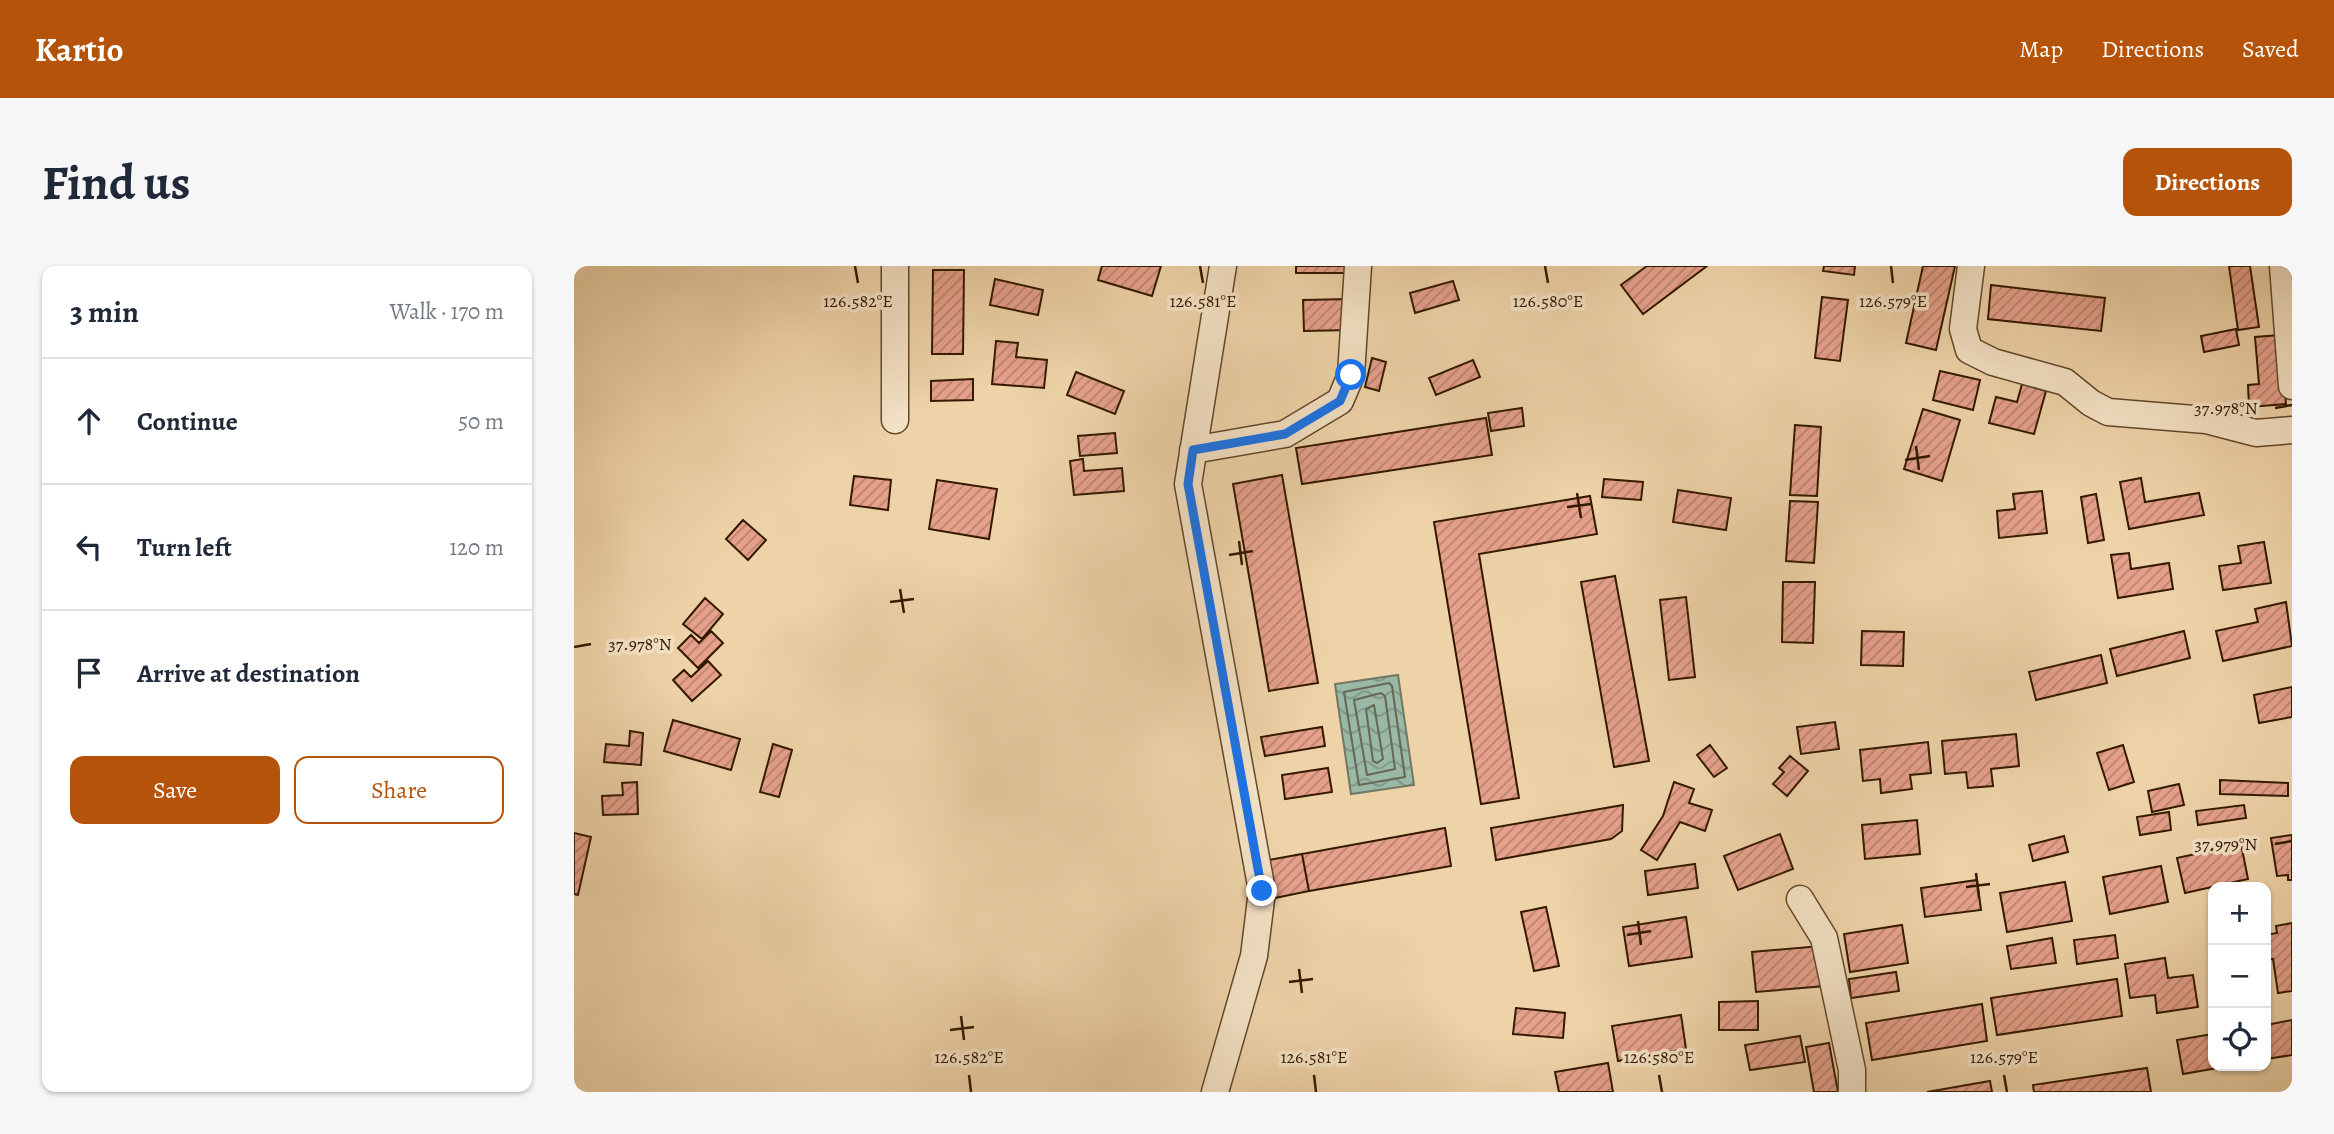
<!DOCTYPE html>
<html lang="en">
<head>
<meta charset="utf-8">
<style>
	:root { --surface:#fff; --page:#f6f6f7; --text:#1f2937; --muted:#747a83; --line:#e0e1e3; --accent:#b45309 }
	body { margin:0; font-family:Alegreya,serif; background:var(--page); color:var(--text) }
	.controls { position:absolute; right:21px; bottom:21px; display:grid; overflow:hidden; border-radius:14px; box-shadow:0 2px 5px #0004 }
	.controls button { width:63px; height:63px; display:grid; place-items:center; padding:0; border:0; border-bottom:2px solid var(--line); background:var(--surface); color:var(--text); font:35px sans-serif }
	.stop { position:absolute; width:21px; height:21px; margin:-16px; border:5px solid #1a73e8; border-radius:50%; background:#fff }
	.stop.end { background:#1a73e8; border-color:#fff; box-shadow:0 2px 7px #0008 }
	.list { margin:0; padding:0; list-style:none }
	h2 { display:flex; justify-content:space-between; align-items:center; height:91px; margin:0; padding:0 28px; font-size:30px }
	h2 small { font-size:23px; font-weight:400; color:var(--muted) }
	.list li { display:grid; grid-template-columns:46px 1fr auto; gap:21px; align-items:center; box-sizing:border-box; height:126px; padding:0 28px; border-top:2px solid var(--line) }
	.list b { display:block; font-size:26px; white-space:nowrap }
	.list em { font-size:23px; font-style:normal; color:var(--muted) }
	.actions { display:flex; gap:14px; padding:21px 28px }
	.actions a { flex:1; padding:16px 0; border:2px solid var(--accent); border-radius:14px; text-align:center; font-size:24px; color:var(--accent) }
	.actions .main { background:var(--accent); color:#fff }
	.icon { flex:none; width:38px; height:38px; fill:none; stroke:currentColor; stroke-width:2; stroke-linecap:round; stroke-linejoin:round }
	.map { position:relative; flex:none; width:1718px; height:826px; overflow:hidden; border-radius:14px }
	header { display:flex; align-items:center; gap:42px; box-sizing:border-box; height:98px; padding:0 35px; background:var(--accent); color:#fff }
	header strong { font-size:33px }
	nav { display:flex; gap:38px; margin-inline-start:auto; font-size:24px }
	.intro { display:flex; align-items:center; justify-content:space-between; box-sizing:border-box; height:168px; padding:0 42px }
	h1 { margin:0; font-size:49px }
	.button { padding:18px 32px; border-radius:14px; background:var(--accent); color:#fff; font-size:24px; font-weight:700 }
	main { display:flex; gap:42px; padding:0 42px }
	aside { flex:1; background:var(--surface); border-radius:14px; box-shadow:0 2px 5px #0004 }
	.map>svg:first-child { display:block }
	.water { fill:url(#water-waves); stroke:#717864; stroke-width:2 }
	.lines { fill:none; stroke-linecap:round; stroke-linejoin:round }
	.shore { stroke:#666853; stroke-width:2 }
	.building { fill:url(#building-hatch); stroke:#341900; stroke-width:2 }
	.street-casing { stroke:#62482a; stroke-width:29 }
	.street { stroke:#f4e2c6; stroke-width:26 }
	.route { stroke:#1a73e8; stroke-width:9 }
	.ticks { fill:none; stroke:#341900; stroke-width:2.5 }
	.ticks-label { font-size:18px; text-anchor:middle; fill:#341900; stroke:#f4e2c6; stroke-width:7; stroke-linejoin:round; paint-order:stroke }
</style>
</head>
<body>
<header>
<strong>Kartio</strong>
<nav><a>Map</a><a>Directions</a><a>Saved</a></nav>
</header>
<div class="intro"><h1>Find us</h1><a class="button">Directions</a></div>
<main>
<aside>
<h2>3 min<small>Walk · 170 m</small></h2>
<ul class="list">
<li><svg class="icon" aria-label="ahead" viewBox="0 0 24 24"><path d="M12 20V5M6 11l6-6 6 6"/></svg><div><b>Continue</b></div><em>50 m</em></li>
<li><svg class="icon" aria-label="left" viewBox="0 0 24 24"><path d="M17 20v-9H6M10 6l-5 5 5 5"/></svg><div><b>Turn left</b></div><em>120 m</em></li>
<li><svg class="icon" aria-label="arrive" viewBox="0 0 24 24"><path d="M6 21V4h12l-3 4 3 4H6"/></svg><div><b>Arrive at destination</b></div></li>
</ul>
<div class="actions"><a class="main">Save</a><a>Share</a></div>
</aside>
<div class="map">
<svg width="1718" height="826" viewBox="0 0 1718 826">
	<defs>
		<pattern id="water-waves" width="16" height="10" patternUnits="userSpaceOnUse" patternTransform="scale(1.75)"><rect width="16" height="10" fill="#99b8a6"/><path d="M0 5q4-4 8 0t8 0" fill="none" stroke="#7e9585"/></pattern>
		<pattern id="building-hatch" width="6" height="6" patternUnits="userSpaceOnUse" patternTransform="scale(1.75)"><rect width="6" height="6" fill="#e6a18b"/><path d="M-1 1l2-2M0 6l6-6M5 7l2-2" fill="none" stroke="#bb826f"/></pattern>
	</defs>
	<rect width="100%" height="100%" fill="#eed3a8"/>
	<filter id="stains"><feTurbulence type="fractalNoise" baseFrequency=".00286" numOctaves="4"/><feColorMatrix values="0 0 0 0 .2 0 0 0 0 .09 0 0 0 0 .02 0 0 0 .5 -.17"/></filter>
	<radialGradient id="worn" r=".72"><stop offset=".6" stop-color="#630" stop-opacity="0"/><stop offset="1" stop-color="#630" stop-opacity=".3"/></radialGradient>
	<path class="water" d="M824,409L840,519L777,528L761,418Z"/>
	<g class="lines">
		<path class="shore" d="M815,417L818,420L831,511L785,519L770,426Z
			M807,427L811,430L821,503L793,509L780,434Z
			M800,439L809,493L803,497L799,495L792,443Z"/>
	</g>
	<path class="building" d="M528,0H587L578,30L524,14Z
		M722,0H777V7H722Z
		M1073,0H1133L1069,48L1047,19Z
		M1250,0H1281L1280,9L1249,5Z
		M1349,0H1381L1362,84L1332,77Z
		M1655,0H1676L1685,61L1664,64Z
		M359,4H390L389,88H358Z
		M421,13L469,24L464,49L416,39Z
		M879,15L885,34L841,47L836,27Z
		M1417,19L1531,32L1527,65L1414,53Z
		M1248,31L1274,34L1266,95L1241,92Z
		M776,33L777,64L730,65L729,34Z
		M1662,63L1665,79L1630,86L1627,70Z
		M1706,69L1712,138L1675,141L1674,119L1685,118L1681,71Z
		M422,75L444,77L442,91L473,94L470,122L418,118Z
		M798,92L812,96L805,125L791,121Z
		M899,94L906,111L862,129L855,112Z
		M1366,105L1406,114L1399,144L1359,134Z
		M502,106L550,125L541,148L493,129Z
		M399,113V134L357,135V115Z
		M1448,118L1472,125L1460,168L1415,157L1422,131L1443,136Z
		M948,142L950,160L917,165L914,147Z
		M1349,143L1386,154L1368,215L1330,203Z
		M912,152L918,189L728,218L722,182Z
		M1221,159L1247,161L1243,230L1216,229Z
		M541,167L543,187L506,190L504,170Z
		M509,193L510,205L548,202L550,225L500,229L496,195Z
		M708,209L744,417L695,425L659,218Z
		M280,210L317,214L314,244L276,239Z
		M1567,212L1571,236L1625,227L1630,249L1555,263L1546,216Z
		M1030,213L1069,216L1067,234L1028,231Z
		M363,214L423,223L415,273L355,263Z
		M1104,224L1157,232L1152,264L1099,256Z
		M1468,225L1473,267L1425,272L1423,245L1441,243L1439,228Z
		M1522,228L1530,274L1514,277L1507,231Z
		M1016,230L1023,268L905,288L945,532L907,538L860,256Z
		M1216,235L1244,236L1240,297L1212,295Z
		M169,254L192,274L174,294L152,273Z
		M1690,276L1697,317L1649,324L1645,300L1667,297L1664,280Z
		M1555,287L1557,303L1595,297L1599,323L1544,332L1537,289Z
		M1041,310L1075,495L1040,501L1007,316Z
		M1209,316H1241L1239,377L1208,376Z
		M1112,331L1121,411L1095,414L1086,334Z
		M131,332L149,348L128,373L109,358Z
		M1712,336L1718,380L1649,395L1642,365L1684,356L1681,343Z
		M137,365L149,377L124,402L104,382L117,369L125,377Z
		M1288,365L1330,366L1329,400L1287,399Z
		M1610,365L1616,392L1543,410L1536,383Z
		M1527,389L1533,417L1462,434L1455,406Z
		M134,395L147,409L118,435L99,414L110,404L117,411Z
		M1718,421V451L1685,457L1680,429Z
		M99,454L166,473L157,504L90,485Z
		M1261,456L1265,483L1227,488L1223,461Z
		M748,461L751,480L691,490L687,471Z
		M56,465L69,467L67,499L30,496L32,478L55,480Z
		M1442,468L1445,500L1417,503L1419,520L1394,522L1392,506L1371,508L1368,475Z
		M1354,476L1357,507L1336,509L1338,523L1307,527L1306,513L1289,515L1286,484Z
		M199,478L218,484L205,531L186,526Z
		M1136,479L1153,502L1140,511L1123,489Z
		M1549,479L1560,516L1535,524L1523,487Z
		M1216,490L1234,505L1213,530L1199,518L1210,506L1205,502Z
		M754,502L758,526L711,533L708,509Z
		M1646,514L1714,517V530L1646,528Z
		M63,516L64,548L29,549L28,530L49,529L48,517Z
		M1100,516L1120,523L1115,537L1138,544L1131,565L1106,556L1083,594L1067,584L1089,550Z
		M1605,518L1610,539L1578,546L1574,525Z
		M1049,539L1048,565L1037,573L922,594L917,562Z
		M1670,539L1672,552L1624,559L1622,545Z
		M1595,546L1597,564L1566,569L1563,551Z
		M1343,554L1346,588L1291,593L1288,559Z
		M871,562L877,600L735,625L728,588Z
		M0,567L17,571L4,629L0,628Z
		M1206,568L1219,603L1164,624L1150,590Z
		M1718,569V614H1714V609L1703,610L1697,572Z
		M1490,570L1494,586L1459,595L1455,579Z
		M1667,578L1674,613L1611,627L1603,592Z
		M728,588L735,625L701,632L694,594Z
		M1121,598L1124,622L1074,629L1071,605Z
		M1587,600L1594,636L1536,648L1529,611Z
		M1403,614L1407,644L1351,651L1347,622Z
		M1491,616L1498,655L1433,666L1426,627Z
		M972,641L985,700L960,705L947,646Z
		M1112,651L1118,691L1055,700L1049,661Z
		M1718,657V725L1704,727L1699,693L1692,694V669L1703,667L1702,660Z
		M1328,659L1334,697L1276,706L1270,668Z
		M1541,669L1544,692L1503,698L1500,674Z
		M1478,672L1482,697L1437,703L1433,680Z
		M1247,680L1251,720L1182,726L1178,686Z
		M1591,692L1594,712L1619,709L1624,741L1583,747L1581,729L1556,732L1551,698Z
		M1322,706L1325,725L1277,732L1275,713Z
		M1543,713L1548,750L1423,769L1417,732Z
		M1184,735V764H1145V736Z
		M1408,738L1413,775L1298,794L1292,757Z
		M942,742L991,747L989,772L939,768Z
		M1107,749L1112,783L1044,795L1038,760Z
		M1718,754V789L1692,793V759Z
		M1639,768V800H1655L1609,808L1603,774Z
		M1226,770L1231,796L1176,804L1171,779Z
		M1255,777L1264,826H1240L1232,781Z
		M1034,797L1039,826H985L981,806Z
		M1573,802L1577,826H1460L1459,819Z
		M1416,815L1418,826H1353Z"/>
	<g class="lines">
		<g class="street-casing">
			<path id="street" d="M321,0V154
				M1397,0L1389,63L1395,84L1419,96L1491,116L1517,137L1534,146L1632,154L1682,167L1718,164
				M1709,0L1718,120
				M619,184L711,168L766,135L777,109L784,0
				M1226,633L1250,672L1278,804V826
				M641,826L680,690L688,625L614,218L649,0"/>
		</g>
		<use href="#street" class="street"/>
	</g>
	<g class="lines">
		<path class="route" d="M688,625L614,218L619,184L711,168L766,135L777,109"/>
	</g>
	<path class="ticks" d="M281,0L284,17M626,0L629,17M971,0L974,17M1317,0L1319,17M1701,142L1718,139M1342,180L1345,204M1331,194L1356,190M1003,227L1007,252M993,241L1017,238M665,275L668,299M655,289L679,285M326,323L330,347M316,336L340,333M0,381L17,378M1701,578L1718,575M1402,607L1405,632M1392,621L1416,618M1064,655L1067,679M1053,669L1077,665M725,703L728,727M715,716L739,713M387,750L390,774M376,764L400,761M395,809L397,826M740,809L742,826M1085,809L1088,826M1430,809L1433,826"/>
	<g class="ticks-label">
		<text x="284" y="41">126.582°E</text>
		<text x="629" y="41">126.581°E</text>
		<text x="974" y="41">126.580°E</text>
		<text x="1319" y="41">126.579°E</text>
		<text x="1652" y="148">37.978°N</text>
		<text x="66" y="384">37.978°N</text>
		<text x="1652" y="584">37.979°N</text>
		<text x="395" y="797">126.582°E</text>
		<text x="740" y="797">126.581°E</text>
		<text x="1085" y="797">126.580°E</text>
		<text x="1430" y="797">126.579°E</text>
	</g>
	<rect width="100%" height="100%" filter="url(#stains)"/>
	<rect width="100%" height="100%" fill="url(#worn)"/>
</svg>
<div class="controls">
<button>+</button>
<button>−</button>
<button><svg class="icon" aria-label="locate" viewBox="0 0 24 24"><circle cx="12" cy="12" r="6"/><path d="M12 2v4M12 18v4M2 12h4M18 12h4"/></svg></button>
</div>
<div class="stop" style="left:777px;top:109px"></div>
<div class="stop end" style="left:688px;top:625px"></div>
</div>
</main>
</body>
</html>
